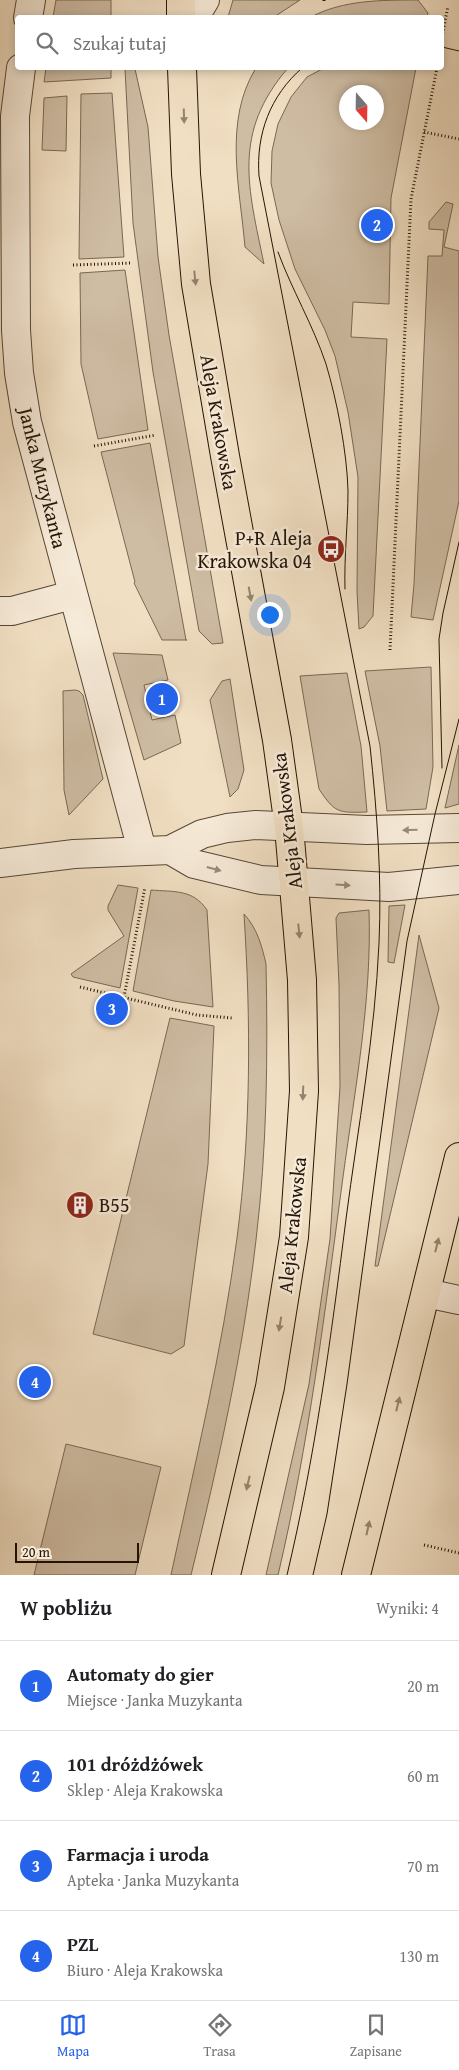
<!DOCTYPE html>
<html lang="pl">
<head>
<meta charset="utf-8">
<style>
	:root { --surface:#fff; --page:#f2f2f2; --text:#202124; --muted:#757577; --line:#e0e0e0; --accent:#2563eb }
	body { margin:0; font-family:"Gentium Book Plus",serif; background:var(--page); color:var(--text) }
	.compass { position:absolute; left:339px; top:85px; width:45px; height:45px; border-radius:50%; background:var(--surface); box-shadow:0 2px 8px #0003; rotate:160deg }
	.scale { position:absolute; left:15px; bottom:12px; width:124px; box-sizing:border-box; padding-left:5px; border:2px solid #241406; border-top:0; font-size:14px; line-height:18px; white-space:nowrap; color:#241406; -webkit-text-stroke:4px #f6ead8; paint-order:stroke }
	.you { position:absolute; left:269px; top:614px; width:18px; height:18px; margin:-12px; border:4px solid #fff; border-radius:50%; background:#1a73e8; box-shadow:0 0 0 8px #1a73e833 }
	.badge { display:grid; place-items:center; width:32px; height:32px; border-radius:50%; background:var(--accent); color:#fff; font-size:16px; font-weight:700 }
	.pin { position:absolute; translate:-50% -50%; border:2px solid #fff; box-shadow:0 1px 5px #0006 }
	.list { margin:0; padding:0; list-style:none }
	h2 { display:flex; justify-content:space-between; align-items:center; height:65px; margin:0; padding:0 20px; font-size:21px }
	h2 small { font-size:16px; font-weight:400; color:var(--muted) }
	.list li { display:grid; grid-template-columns:32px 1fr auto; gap:15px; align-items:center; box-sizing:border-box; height:90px; padding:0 20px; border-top:1px solid var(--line) }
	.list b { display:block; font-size:19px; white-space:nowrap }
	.list p { margin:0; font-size:16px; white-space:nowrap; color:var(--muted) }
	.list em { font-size:16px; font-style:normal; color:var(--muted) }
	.icon { flex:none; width:28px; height:28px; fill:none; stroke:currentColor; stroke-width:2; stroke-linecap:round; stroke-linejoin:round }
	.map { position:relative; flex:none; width:459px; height:1575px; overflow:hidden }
	.search { position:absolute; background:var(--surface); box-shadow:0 2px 8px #0003; left:15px; right:15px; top:15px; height:55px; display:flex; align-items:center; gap:12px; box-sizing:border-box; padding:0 18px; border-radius:5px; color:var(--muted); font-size:19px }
	.sheet { height:425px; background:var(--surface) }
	nav { display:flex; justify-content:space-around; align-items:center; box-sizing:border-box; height:70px; border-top:1px solid var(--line); background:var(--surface); font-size:14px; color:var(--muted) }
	nav a { display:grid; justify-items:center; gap:2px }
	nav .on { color:var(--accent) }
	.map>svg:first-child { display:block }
	.grass { fill:#cebca3; stroke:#796854; fill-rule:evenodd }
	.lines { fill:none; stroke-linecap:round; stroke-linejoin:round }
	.minor-casing { stroke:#574735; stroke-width:30 }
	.major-casing { stroke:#241406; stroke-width:30 }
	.path { stroke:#241406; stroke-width:3; stroke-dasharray:1 2.5; stroke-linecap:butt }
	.minor { stroke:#f6ead8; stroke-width:28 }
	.major { stroke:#f1dfc3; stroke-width:28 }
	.tram { stroke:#241406; stroke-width:1 }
	.oneway { fill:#95846e }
	.oneway2 { fill:#988a7a }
	.labels { text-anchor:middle; stroke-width:5; stroke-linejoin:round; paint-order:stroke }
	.street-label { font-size:20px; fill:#241406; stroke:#f6ead8 }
	.poi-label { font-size:20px; fill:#241406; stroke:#f6ead8; text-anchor:end }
</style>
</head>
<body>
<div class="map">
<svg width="459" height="1575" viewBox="0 0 459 1575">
	<rect width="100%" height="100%" fill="#f1dfc3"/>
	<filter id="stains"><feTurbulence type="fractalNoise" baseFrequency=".004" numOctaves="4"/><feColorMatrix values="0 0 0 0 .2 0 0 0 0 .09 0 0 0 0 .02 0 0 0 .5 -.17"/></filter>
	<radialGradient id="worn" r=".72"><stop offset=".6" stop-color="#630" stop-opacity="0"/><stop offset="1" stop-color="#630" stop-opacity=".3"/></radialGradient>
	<path class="grass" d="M56,0H111V17H53Z
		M233,0H300L274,17H228Z
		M418,0L428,13L427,17H311C343,0 381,0 418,0Z
		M46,68H111V78L44,82Z
		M256,68H288C232,133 248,187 264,264L245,247C240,188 223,121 256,68Z
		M324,68H416L391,198L389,304L353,302L351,337L387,339L373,616L364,627L359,629L357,591L358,477L348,412L335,356L325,330L295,269L279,220L271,183L272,151L278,124L291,97L307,77ZM346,92H376V122H346Z
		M125,69H135L148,127L158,257L169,335L223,643L212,644L199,631L153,372L133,223Z
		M112,93L124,257L79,259L81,94Z
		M67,96L66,151L42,150L44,98Z
		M446,202L453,204L444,247L459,251V501L433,620L411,617L414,584L428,256H442L444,230L429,229V222Z
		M125,270L148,430L98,439L81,364L80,273Z
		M150,443L186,640H187H162L134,583L135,582L101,452Z
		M113,653L162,655L168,680L144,685L152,720L175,715L181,743L144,760Z
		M431,667L433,767L426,809L387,811L380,746L365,671Z
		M347,673L361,746L367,812C338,813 335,813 319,789L300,676Z
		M230,679L244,770L238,789L230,797L210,700L222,681Z
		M75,690L79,691L83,695L103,779L69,815L64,790L63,691Z
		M459,745V804L445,808Z
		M118,885L138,888L120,988L73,977L71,974L124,936L108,910V906Z
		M151,890C174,892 193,889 207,910L213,1007L174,1001L133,991Z
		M405,905L394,963L388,962L389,906Z
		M369,910C372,999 355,1089 343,1177C325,1310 309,1444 278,1575H266L309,1384L330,1239L340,1087L339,985L336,918L339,913Z
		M244,914C257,928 262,946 266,964C268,1056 267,1149 256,1240C243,1353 218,1464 191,1575H171C195,1463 222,1352 237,1238C251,1131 251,1022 244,914Z
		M419,935L439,1008L378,1266H375Z
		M170,1018L214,1026L208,1164L184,1346L171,1354L93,1334Z
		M66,1444L161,1467L135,1575H34Z"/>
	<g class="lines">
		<g class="minor-casing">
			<path id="minor" d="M28,18L31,0
				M194,18L205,0
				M21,68L15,116L16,330L19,373L27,422L142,850
				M0,611H12L72,595
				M170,850L194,864L261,880L389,887L459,880
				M0,863L74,854L170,850L202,834L227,828L256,825L367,830L459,828
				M426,1293L459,1300"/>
		</g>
		<g class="major-casing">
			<path id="major" d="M181,0V18
				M182,68L186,174L196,284L225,456L277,740L289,827L302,980L304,1091L294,1237L270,1387L226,1575
				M356,1575L459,1157"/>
		</g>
		<path class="path" d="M324,0V1
			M442,37L448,6
			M424,132L459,139
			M73,265L132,263
			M94,446L156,435
			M390,650L411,199L437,68
			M80,987L197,1015L232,1018
			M124,997L145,887
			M424,1545L459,1553"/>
		<use href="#minor" class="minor"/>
		<use href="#major" class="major"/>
		<path class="tram" d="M442,47L459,51
			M278,252C292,290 313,325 326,364C337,401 347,452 348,491C348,524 344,556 345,589
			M442,768L439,639L443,613L459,542
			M287,1575C315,1457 331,1338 346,1219C358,1127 375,1035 379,943C382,877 377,812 370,746L259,176C256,134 270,96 302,68
			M313,1575L327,1514L347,1384L407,941L435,814L459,719"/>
	</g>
	<defs><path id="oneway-solid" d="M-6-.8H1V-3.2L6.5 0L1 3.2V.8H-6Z" transform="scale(1.25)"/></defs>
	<g class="oneway">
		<use href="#oneway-solid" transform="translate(184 116) rotate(88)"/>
		<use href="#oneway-solid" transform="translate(195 278) rotate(84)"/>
		<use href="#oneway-solid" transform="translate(250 594) rotate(80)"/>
		<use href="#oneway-solid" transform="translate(299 931) rotate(84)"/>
		<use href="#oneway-solid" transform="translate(303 1093) rotate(92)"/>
		<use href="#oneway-solid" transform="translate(437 1245) rotate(-76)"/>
		<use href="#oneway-solid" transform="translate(280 1324) rotate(99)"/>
		<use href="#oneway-solid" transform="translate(398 1404) rotate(-76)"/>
		<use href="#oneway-solid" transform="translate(248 1483) rotate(103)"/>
		<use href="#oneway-solid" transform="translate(368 1528) rotate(-77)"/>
	</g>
	<g class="oneway2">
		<use href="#oneway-solid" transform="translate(410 830) rotate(179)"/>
		<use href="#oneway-solid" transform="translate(214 869) rotate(15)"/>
		<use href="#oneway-solid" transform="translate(343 885) rotate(3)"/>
	</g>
	<defs>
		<g id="bus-disc" transform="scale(1.4375)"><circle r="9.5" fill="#8f2418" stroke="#f6ead8"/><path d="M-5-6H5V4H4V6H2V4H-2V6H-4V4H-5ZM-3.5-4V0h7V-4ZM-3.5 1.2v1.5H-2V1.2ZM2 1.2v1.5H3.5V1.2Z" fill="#fff"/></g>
		<g id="building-disc" transform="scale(1.4375)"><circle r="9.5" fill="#8f2418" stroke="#f6ead8"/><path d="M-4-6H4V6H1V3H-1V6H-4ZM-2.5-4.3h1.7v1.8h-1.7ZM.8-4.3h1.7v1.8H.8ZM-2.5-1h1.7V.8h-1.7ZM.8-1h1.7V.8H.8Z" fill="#fff"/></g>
	</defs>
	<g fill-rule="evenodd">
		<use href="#bus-disc" x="331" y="549"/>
		<use href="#building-disc" x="80" y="1205"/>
	</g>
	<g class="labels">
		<g class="street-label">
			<text transform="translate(219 422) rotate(80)" y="7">Aleja Krakowska</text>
			<text transform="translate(43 478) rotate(76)" y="7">Janka Muzykanta</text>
			<text transform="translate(287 821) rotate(-97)" y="7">Aleja Krakowska</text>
			<text transform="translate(292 1225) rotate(-84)" y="7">Aleja Krakowska</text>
		</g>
		<g class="poi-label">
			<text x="312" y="545">P+R Aleja<tspan x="312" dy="23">Krakowska 04</tspan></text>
			<text x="99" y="1212" text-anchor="start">B55</text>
		</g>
	</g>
	<rect width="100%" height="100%" filter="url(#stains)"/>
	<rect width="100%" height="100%" fill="url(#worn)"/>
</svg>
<svg class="compass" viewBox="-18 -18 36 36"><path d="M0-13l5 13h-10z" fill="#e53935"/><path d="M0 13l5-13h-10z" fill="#757577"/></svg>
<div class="scale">20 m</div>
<div class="you"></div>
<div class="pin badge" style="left:162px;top:699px">1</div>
<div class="pin badge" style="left:377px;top:225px">2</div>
<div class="pin badge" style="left:112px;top:1009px">3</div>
<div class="pin badge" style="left:35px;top:1382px">4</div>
<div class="search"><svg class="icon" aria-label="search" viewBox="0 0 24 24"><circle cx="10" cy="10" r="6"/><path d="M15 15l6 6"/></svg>Szukaj tutaj</div>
</div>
<section class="sheet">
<h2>W pobliżu<small>Wyniki: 4</small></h2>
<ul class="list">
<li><span class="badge">1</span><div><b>Automaty do gier</b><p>Miejsce · Janka Muzykanta</p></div><em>20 m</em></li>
<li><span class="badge">2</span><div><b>101 dróżdżówek</b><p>Sklep · Aleja Krakowska</p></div><em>60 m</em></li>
<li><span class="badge">3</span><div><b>Farmacja i uroda</b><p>Apteka · Janka Muzykanta</p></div><em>70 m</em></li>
<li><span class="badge">4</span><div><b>PZL</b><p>Biuro · Aleja Krakowska</p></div><em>130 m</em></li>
</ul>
</section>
<nav>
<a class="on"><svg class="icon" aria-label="map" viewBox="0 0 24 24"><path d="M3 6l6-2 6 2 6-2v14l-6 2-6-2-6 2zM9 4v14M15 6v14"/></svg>Mapa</a>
<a><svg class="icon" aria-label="directions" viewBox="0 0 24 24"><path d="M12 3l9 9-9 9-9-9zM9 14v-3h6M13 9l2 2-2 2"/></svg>Trasa</a>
<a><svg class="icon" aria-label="saved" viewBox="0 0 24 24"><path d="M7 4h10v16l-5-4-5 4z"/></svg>Zapisane</a>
</nav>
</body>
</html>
